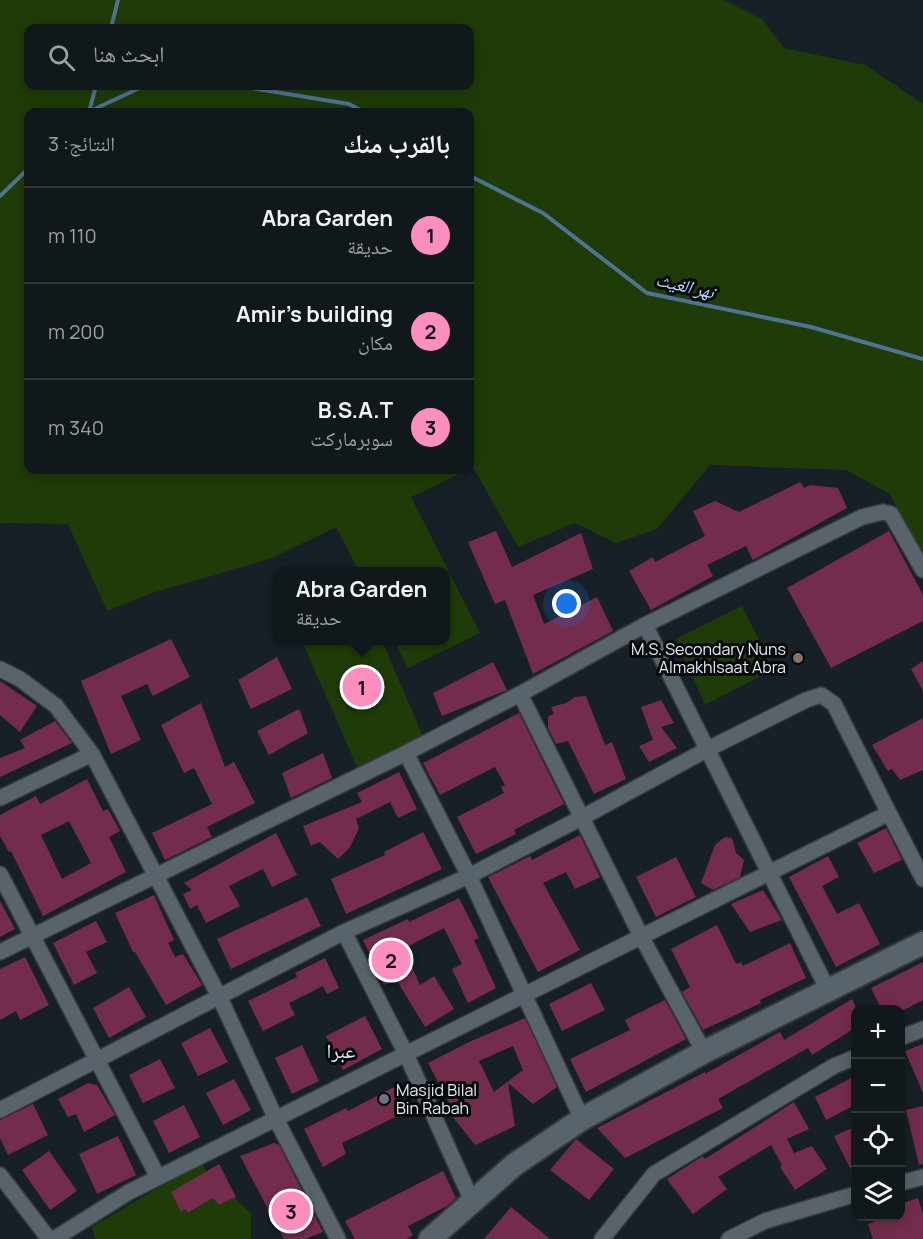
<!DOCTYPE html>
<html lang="ar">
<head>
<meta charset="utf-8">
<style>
	:root { --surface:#11181c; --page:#1e2529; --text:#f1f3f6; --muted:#9ca0a3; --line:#30373b; --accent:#fd8ebf }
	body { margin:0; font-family:Manrope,"Noto Naskh Arabic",sans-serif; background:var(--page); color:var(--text); direction:rtl }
	.controls { position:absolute; right:18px; bottom:18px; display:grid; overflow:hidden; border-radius:12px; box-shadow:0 3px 15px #0003 }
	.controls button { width:54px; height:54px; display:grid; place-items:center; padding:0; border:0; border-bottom:2px solid var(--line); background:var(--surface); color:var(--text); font:30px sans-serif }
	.you { position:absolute; left:567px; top:604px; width:21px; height:21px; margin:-15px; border:4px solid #fff; border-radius:50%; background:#1a73e8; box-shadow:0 0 0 9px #1a73e833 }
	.badge { display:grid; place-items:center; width:39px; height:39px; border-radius:50%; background:var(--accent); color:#111; font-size:20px; font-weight:700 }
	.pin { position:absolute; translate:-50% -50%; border:3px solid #fff; box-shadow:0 2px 6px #0006 }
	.popup { position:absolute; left:273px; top:567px; width:177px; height:78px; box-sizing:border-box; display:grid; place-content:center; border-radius:12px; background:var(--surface); filter:drop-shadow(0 2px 4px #0005); font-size:20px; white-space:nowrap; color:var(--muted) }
	.popup b { font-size:22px; color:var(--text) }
	.popup::after { content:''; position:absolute; left:50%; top:100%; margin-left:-12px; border:12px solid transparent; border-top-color:var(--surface) }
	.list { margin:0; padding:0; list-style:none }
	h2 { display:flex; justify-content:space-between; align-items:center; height:78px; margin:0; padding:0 24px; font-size:26px }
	h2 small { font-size:20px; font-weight:400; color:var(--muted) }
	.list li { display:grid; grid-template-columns:39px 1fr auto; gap:18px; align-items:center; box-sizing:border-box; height:96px; padding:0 24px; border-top:2px solid var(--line) }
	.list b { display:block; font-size:22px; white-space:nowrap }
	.list p { margin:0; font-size:20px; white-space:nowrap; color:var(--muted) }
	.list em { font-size:20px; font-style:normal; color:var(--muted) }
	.icon { flex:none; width:33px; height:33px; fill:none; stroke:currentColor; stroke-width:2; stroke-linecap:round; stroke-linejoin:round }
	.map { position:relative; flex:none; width:923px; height:1239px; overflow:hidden; direction:ltr }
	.search { position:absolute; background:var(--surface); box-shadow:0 3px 15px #0003; left:24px; top:24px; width:450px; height:66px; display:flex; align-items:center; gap:15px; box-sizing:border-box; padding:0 21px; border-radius:12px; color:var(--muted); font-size:22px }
	.panel { position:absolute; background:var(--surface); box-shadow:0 3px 15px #0003; left:24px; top:108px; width:450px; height:366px; border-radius:12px; direction:rtl }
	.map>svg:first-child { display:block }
	.green { fill:#1f3c08; fill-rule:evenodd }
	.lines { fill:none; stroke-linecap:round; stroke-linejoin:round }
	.stream { stroke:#4e7492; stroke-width:4 }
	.building { fill:#742c4d; fill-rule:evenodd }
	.minor-casing { stroke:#363b40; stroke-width:18 }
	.secondary-casing { stroke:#363b40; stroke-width:26 }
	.minor { stroke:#59636b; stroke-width:15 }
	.secondary { stroke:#59636b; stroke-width:22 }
	.education-dot { fill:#8d6e63; stroke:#06090c; stroke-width:2 }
	.worship-dot { fill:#6b7280; stroke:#06090c; stroke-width:2 }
	.labels { text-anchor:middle; stroke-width:6; stroke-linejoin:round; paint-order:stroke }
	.poi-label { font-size:16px; fill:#e6ecf0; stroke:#06090c; text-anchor:end }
	.water-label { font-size:18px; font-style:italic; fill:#b7d8f7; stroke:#06090c }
	.quarter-label { font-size:20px; fill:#e6ecf0; stroke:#06090c }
</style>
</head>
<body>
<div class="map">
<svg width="923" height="1239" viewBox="0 0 923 1239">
	<rect width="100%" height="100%" fill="#172026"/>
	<path class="green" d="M0,0H724L762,19L784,48L865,65L923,104V557L890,494L846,470L710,465L657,529L616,543L575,523L518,547L473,467L470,468V112H28V470H467L411,497L480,633L408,668L394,641L446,640V572L359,571L336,527L270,559L155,592L107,611L68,524L0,523ZM28,28H470V86H28Z
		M742,606L774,669L705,705L676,639Z
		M302,641H382L424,739L358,769Z
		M202,1162L206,1172L171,1192L181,1211L186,1209L189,1213L213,1198L219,1205L234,1198L251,1213V1239H95L92,1227Z"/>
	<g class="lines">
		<path class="stream" d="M111,28L118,0
			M239,86L349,104L364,112
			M88,112L144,86
			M89,112L96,86
			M470,176L543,213L647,293L811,327L923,359
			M0,196L28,169"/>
	</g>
	<path class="building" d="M800,482L804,488L810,485L838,488L847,508L753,560L746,546L707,565L713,576L651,610L629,571L653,557L655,562L705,536L693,511L715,501L739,512Z
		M496,531L512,567L581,533L593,569L533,595L544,624L597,597L613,631L533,674L505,600L495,604L468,542Z
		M889,531L923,595V621L831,668L787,588Z
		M171,639L190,677L153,696L147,684L121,696L141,740L111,754L81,681Z
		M277,657L292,689L251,709L238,680Z
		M923,661V691L911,669Z
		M493,662L507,690L442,716L433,693Z
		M0,681L37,706L20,732L0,715Z
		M586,696L605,745L612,742L626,779L594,794L568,741L556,744L548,728V716L554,714L551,707L566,703L575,697Z
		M661,700L674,723L661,727L677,748L649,762L639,746L653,740L641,707Z
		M201,703L225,767L234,762L255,803L207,827L212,837L165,860L152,833L212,804L194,768L184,773L161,725Z
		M299,709L308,733L269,755L257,731Z
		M519,713L564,804L514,830L516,834L476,854L457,817L504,793L501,787L505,785L495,767L440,795L423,763Z
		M923,718V770L900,780L892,769L888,771L872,745Z
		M55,721L72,743L0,777V758L25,748L20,740Z
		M323,753L332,778L291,798L282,773Z
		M399,772L417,809L398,818L390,802L356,819L359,828L350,847L338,859L320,842L311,846L303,826L362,802L357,793Z
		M87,779L103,811L108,809L120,831L109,837L126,872L43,916L11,851L9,852L0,836V815L36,796L40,804ZM69,821L91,863L62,879L41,835Z
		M886,828L902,860L874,873L857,843Z
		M423,832L442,869L346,914L331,879L385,855L384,852Z
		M276,833L297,875L272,887L263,869L229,886L240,906L206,923L197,905L190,909L183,894L192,890L184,883Z
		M580,835L600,877L575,889L566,872L543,883L580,950L538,972L488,877L530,856L532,860Z
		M725,837L732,838L736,853L744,860L740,877L713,890L701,883L715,845Z
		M828,856L839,877L822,886L837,914L859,903L880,944L836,967L789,877Z
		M676,857L696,897L656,917L636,877Z
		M763,890L782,920L750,932L731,904Z
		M154,895L174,940L168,943L175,957L183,954L202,985L166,1005L135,952H133L115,913Z
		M307,897L321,926L231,969L217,939Z
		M459,898L479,938L474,940L496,988L468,1003L452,969L462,964L444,928L418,941L404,949L420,985L434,976L454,1009L425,1027L396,979L384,985L363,940L408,919L409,922Z
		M0,901L15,929L0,937Z
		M96,921L107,942L86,952L97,973L74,985L53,943Z
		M717,925L736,964L741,962L743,966L790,943L806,978L760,1000L761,1003L703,1030L682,992L690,987L671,949Z
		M25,957L49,1005L20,1020L16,1011L0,1020V969Z
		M325,958L339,988L327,994L323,986L289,1003L295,1015L263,1031L248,1001L297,977L295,973Z
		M923,962V1000L904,1010H882L871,988Z
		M591,983L605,1010L562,1031L549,1004Z
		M129,987L146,1017L109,1038L93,1008Z
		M852,999L855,1005V1028L812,1055L808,1048L718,1099L723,1108L625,1158L597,1128L705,1072V1074L780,1032L784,1040Z
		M665,1000L686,1039L586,1092L570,1059L630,1030L625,1020Z
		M365,1016L382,1049L343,1070L326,1036Z
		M525,1018L557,1087L533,1104L508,1083L515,1126L475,1145L449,1112L453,1110L428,1063L469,1042ZM513,1046L523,1070L494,1092L479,1061Z
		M210,1028L228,1062L198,1076L181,1043Z
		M923,1044V1093L905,1051Z
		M302,1045L319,1081L292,1094L275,1058Z
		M160,1059L175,1088L143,1103L129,1075Z
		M855,1076V1105L826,1120L815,1097Z
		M234,1079L251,1110L223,1125L206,1093Z
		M88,1083L97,1085L115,1115L84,1132L76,1114L68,1117L58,1099Z
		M400,1084L412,1109L342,1143L346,1154L323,1167L304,1129L346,1108L348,1111Z
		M794,1102L809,1129L787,1139L794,1153L812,1146L827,1169L795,1190L780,1167L782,1165L771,1145L718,1177L727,1189L693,1214L667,1179L703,1156L705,1159Z
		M33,1104L48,1135L8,1155L0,1138V1120Z
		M184,1105L200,1137L169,1153L153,1121Z
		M923,1106V1164L919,1165L906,1110Z
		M855,1127V1178L834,1136Z
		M118,1136L136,1175L97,1194L79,1154Z
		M576,1139L614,1169L589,1200L550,1170Z
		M274,1143L279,1145L323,1232L305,1239H284L240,1156Z
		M49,1151L77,1191L50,1210L22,1170Z
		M219,1164L236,1197L219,1205L213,1198L188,1213L186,1209L181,1212L171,1192Z
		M443,1171L456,1198L447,1206L408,1226L413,1235L407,1239H355L345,1221Z
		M918,1198L923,1214V1239H873L868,1224L890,1216H900V1204Z
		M511,1207L550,1239H484Z"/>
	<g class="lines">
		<g class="minor-casing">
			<path id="minor" d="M645,625L828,990
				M0,669L20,679L56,706L92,754L220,998L276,1119L338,1239
				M520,694L642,938L704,1052
				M406,753L469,876L582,1119
				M0,798L92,754
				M0,874L158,1177
				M344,932L406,1054L472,1201
				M0,952L406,753L520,694L645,625L862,517L883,512L891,514L923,570
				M900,1038L923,1029
				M0,1110L344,932L469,876L583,817L706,750L806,700L821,695L834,704L889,813
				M0,1175L49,1239
				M900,1183L923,1177
				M54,1239L129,1192L889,813L923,879
				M602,1239L654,1174L834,1066L856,1057
				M729,1239L765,1221L856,1194"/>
		</g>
		<g class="secondary-casing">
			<path id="secondary" d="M430,1239L514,1165L582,1119L704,1052L923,943"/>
		</g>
		<use href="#minor" class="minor"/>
		<use href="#secondary" class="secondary"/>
	</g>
	<circle class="education-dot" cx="798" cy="658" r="6"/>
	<circle class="worship-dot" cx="384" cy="1099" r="6"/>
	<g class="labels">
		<g class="poi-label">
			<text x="786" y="655">M.S. Secondary Nuns<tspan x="786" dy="18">Almakhlsaat Abra</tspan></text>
			<text x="396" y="1096" text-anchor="start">Masjid Bilal<tspan x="396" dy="18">Bin Rabah</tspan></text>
		</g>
		<g class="water-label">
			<text transform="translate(685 286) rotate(13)" y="6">نهر الغيث</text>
		</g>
		<g class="quarter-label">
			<text x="341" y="1058">عبرا</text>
		</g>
	</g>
</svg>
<div class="controls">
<button>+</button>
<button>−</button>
<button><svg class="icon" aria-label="locate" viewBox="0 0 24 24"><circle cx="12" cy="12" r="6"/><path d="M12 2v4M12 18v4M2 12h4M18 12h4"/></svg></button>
<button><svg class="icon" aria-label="layers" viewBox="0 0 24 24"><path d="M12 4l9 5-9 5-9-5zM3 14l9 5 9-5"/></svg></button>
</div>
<div class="you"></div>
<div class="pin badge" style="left:362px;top:687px">1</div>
<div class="popup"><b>Abra Garden</b>حديقة</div>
<div class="pin badge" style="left:391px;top:960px">2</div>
<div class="pin badge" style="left:291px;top:1211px">3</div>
<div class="search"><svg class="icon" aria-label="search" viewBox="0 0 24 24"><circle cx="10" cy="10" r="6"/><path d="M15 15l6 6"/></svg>ابحث هنا</div>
<section class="panel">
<h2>بالقرب منك<small>النتائج: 3</small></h2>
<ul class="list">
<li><span class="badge">1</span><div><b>Abra Garden</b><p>حديقة</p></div><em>110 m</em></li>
<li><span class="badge">2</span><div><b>Amir's building</b><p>مكان</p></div><em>200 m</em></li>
<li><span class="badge">3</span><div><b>B.S.A.T</b><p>سوبرماركت</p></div><em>340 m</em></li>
</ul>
</section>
</div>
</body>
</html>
